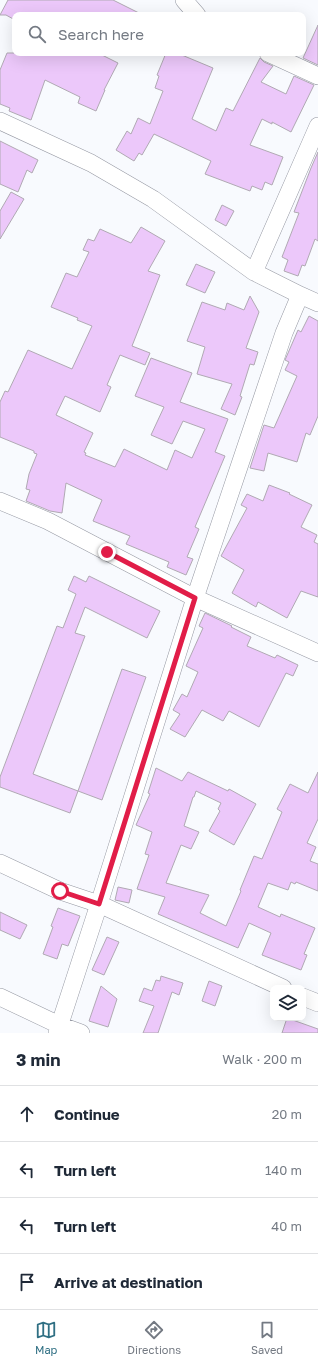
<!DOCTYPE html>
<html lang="en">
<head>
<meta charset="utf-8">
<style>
	:root { --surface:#fff; --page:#f6f6f7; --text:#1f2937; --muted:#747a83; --line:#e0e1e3; --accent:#2f6f83 }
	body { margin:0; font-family:"Golos Text",sans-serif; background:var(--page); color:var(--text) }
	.controls { position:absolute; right:12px; bottom:12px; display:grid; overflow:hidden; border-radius:8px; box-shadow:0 4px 16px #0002 }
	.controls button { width:36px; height:36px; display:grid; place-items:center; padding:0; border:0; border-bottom:1px solid var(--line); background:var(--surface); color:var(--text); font:20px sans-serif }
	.stop { position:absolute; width:12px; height:12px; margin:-9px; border:3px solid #e11d48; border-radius:50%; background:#fff }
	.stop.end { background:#e11d48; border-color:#fff; box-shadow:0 1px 4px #0008 }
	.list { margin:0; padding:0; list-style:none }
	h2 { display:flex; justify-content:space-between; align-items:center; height:52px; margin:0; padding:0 16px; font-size:17px }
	h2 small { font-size:13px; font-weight:400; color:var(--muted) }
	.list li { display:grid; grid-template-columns:26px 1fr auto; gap:12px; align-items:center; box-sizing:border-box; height:56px; padding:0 16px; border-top:1px solid var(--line) }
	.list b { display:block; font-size:15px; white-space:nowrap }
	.list em { font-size:13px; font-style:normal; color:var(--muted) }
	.icon { flex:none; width:22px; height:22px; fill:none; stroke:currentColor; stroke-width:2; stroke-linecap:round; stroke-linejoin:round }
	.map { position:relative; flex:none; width:318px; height:1033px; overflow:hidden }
	.search { position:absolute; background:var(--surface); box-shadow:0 4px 16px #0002; left:12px; right:12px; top:12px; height:44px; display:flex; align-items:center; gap:10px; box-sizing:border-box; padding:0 14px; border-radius:8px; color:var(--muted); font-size:15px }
	.sheet { height:276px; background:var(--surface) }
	nav { display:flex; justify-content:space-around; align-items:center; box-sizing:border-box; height:56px; border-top:1px solid var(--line); background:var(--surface); font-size:11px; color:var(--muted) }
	nav a { display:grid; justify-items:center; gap:2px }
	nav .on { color:var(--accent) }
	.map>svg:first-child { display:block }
	.building { fill:#ecc8fa; stroke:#b0a9b3 }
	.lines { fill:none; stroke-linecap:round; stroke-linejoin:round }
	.minor-casing { stroke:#9699a3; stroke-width:18 }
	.minor { stroke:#fff; stroke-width:17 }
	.route { stroke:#e11d48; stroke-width:5 }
</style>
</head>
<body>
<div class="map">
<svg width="318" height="1033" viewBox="0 0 318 1033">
	<rect width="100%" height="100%" fill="#f8fafe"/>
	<path class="building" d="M8,0H113L143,15H15V20L6,15H0Z
		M318,25V65L303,58Z
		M7,53H98L118,63L104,90H105L96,111L78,103L80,97L45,80L31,120L9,111L10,108L0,104V70Z
		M166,53H177L213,68L192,119L216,131L226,108L233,111L260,58L264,62L273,66L261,82L286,94L294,76L314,85L291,132L272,122V124L262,119L250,145L283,157L272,185L265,182L262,190L252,186L250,191L205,174L211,161L154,134L142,155L139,153L134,161L116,150L127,131L131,134L138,118L150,124L163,91L155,88L159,76L157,75Z
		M0,141L38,160L32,173L27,170L18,192L0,184Z
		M318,152V241L315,239L305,266L302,265L298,276L284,271L288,260L282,257L299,213L294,212L311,168Z
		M11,192L24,199L0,239V211Z
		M222,205L234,211L226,226L215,220Z
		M141,227L165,241L148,271L160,275L132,346L150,353L145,365L120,355L107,385L111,387L100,412L65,396L56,415L93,433L84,452L86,453L85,455L115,467L124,449L167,470L175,450L192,458L205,429L183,421L172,444L151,435L164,407L135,396L151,358L192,373L180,402L228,419L215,452L225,456L195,527L199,529L187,557L193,559L186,575L167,567L169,562L126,544L130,536L93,521L102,500L66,483L62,513L50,511L26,501L30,490L26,489L29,474L37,454L34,453V451L0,437V402L5,391L8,392L28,350L72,369L92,326L77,320L78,318L51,307L66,273L77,277L89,252L83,250L88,239L94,241L100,229L131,243Z
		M196,264L215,272L205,293L186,285Z
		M250,296L259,312L246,348L258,352L254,365L250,364L240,396L242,397L235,415L221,409L232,384L197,374L205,347L187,341L202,302L225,310L227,303L244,310Z
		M309,316L318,321V416L310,435L306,433L297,462L268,453L264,471L250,468L264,425L274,428L297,376L285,370L289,362L285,360L298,330L301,332Z
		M269,485L290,493L289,494L312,505L301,527L317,535L314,542L318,544V597L301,591L287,618L258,602L256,607L232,593L244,570L221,556L247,508L241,505L247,494L263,501Z
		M74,576L86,582L89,576L160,611L147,638L85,607L75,633L85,636L33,774L78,791L70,813L0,787V777L57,626L63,628L76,594L68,590Z
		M205,613L232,626L231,627L251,637L247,646L275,658L277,655L298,665L293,676L286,673L259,727L229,711L223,721L202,710L185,737L170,729L180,714L173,710L182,694L187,697L198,672L186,666L203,628L199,626Z
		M122,669L146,677L102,800L78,791Z
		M156,768L182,781L188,772L228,791L229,789L256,804L234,845L209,831L220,811L218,809L221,803L196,791L194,797H193L184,826L199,832L191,849L181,845L166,883L209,895L200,913L226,926L241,891L240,890L254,856L262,859L282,812L277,809L290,784L308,793L318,772V819L307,843L316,847L310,861L318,864V891L296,882L295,884L291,882L288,890L268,883L258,907L280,917L281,914L315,928L304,954L307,955L301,970L262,955L271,933L249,923L238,948L158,914L165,897L137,889L149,855L145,854L152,832L136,825L150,794L148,793Z
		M118,887L132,890L129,903L115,900Z
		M58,908L80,916L68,946L62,944L57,959L43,954L53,927L51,926Z
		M0,912L27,925L20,939L0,930Z
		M107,937L119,942L104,975L92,970Z
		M161,976L183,983L179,995L172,992L158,1033H143L154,1006L139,1001L144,988L152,991L156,980L160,981Z
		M209,981L222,986L215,1006L202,1001Z
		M101,986L117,999L108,1027L89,1021Z
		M287,1018L318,1029V1033H282Z"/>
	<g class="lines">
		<g class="minor-casing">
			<path id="minor" d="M184,0L197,15
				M268,53L318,76
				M0,121L91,163L153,199L254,272
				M300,295L318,303
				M0,501L48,521L195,598L318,653
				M0,863L60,891L99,904L283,988
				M0,997L59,1025L81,1033
				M303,997L318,1003
				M57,1033L99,904L195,598L284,333L300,295L254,272L318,126"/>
		</g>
		<use href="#minor" class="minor"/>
	</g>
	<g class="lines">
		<path class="route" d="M60,891L99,904L195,598L107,552"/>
	</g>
</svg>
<div class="controls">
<button><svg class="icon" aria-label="layers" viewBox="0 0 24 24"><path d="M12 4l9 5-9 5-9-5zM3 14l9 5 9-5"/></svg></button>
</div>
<div class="stop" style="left:60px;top:891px"></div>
<div class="stop end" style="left:107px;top:552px"></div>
<div class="search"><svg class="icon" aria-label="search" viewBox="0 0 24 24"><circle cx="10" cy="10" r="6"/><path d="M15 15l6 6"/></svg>Search here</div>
</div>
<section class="sheet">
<h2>3 min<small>Walk · 200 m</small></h2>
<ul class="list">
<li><svg class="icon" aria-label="ahead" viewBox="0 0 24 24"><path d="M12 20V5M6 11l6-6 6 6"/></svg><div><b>Continue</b></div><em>20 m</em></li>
<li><svg class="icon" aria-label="left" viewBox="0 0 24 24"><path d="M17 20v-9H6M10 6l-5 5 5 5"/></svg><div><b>Turn left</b></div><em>140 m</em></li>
<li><svg class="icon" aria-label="left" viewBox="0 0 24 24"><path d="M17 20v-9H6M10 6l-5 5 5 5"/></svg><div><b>Turn left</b></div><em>40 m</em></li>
<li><svg class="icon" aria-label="arrive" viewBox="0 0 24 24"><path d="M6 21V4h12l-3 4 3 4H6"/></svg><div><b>Arrive at destination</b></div></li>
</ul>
</section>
<nav>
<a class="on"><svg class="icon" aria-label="map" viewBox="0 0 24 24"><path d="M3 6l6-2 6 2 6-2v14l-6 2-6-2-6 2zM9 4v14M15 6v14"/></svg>Map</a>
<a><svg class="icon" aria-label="directions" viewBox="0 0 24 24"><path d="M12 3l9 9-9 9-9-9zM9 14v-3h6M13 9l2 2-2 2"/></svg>Directions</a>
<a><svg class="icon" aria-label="saved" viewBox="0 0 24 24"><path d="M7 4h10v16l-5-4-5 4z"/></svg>Saved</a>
</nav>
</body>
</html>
